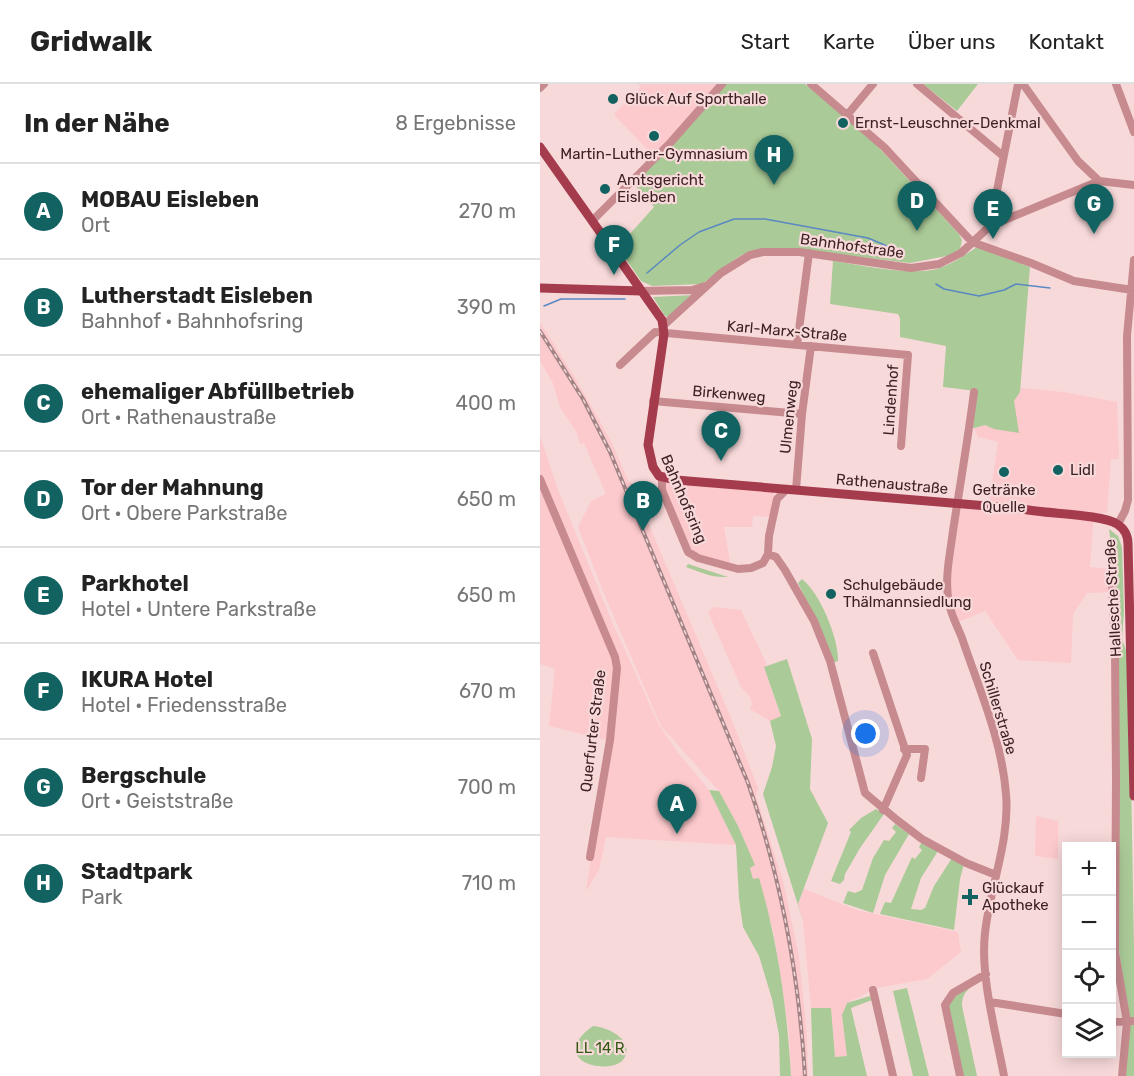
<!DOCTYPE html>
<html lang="de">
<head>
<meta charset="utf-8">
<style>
	:root { --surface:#fff; --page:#f6f6f6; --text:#222; --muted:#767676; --line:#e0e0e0; --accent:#116261 }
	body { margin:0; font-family:Rubik,sans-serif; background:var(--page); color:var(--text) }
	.controls { position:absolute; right:18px; bottom:18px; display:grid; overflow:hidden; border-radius:0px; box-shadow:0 3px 15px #0003 }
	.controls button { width:54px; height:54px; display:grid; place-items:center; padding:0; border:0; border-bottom:2px solid var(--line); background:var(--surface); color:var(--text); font:30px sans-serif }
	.you { position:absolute; left:326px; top:650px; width:21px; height:21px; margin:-15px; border:4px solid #fff; border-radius:50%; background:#1a73e8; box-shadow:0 0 0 9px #1a73e833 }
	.badge { display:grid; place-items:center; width:39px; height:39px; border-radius:50%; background:var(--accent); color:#fff; font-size:20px; font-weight:700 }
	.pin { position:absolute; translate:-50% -50px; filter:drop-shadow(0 2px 3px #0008) }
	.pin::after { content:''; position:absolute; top:32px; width:21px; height:18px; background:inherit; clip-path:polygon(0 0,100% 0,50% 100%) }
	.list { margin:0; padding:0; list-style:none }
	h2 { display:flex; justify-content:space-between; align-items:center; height:78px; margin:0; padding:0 24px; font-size:26px }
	h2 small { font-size:20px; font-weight:400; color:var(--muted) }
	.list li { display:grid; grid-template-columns:39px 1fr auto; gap:18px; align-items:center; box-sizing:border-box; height:96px; padding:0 24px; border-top:2px solid var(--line) }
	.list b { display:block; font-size:22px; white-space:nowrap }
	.list p { margin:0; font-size:20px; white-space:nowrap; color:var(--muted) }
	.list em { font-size:20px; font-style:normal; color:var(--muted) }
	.icon { flex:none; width:33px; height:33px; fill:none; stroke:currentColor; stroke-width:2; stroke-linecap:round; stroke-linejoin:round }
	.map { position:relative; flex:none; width:594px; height:992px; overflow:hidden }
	header { display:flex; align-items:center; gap:36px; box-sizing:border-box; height:84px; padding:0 30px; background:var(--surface); border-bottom:2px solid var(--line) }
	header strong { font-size:28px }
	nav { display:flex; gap:33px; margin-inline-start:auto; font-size:21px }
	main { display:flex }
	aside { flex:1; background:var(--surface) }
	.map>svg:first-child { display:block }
	.built { fill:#fcc9cc }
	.green { fill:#aaca97 }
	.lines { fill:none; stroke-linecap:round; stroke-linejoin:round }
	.stream { stroke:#5988c2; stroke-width:1.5 }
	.minor { stroke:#c78b8f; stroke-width:8 }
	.major { stroke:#a53c4d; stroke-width:9 }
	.rail-casing { stroke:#a28486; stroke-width:4 }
	.rail { stroke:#f8d9da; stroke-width:1.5; stroke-dasharray:4.5; stroke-linecap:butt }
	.poi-dot { fill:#116261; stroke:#f8d9da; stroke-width:2 }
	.labels { text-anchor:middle; stroke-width:4.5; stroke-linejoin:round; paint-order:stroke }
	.poi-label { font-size:15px; fill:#3d2123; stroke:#f8d9da; text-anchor:start }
	.street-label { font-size:15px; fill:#3d2123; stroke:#f8d9da }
	.park-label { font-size:15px; fill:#335813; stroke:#f8d9da }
</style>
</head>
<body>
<header>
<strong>Gridwalk</strong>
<nav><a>Start</a><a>Karte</a><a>Über uns</a><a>Kontakt</a></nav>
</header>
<main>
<aside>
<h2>In der Nähe<small>8 Ergebnisse</small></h2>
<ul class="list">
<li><span class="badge">A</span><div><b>MOBAU Eisleben</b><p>Ort</p></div><em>270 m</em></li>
<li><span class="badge">B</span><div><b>Lutherstadt Eisleben</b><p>Bahnhof · Bahnhofsring</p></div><em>390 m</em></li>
<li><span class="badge">C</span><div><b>ehemaliger Abfüllbetrieb</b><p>Ort · Rathenaustraße</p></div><em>400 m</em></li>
<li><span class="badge">D</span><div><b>Tor der Mahnung</b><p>Ort · Obere Parkstraße</p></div><em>650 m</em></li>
<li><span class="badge">E</span><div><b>Parkhotel</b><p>Hotel · Untere Parkstraße</p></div><em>650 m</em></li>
<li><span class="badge">F</span><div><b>IKURA Hotel</b><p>Hotel · Friedensstraße</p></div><em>670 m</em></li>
<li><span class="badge">G</span><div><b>Bergschule</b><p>Ort · Geiststraße</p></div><em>700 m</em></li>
<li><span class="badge">H</span><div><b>Stadtpark</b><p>Park</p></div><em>710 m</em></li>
</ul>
</aside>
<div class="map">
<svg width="594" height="992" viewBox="0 0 594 992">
	<rect width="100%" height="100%" fill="#f8d9da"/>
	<path class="built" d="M98,0H181L115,73L75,32V29L101,3Z
		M0,238L37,297L71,357L89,399L91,398L193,639L218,704L216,712L243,797L259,872L267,951L268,992H251L249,950L234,850L218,794L213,796L210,784L214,781L198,742L179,707L121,642L65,512L38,443L51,417L66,410L44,359L40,360L37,349L20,323L13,299L0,277Z
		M481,304L523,308L577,318L579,375H571L567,429H554L550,483L573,485V508L547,509L533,530L531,579L478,576L445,527L418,538L414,529L410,503L419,428L423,424L448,426L458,358L438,353L434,344L445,341L454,345L480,308Z
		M0,352L18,406L73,540L119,641L139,670L169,706L196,761L66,753L59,786L46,807L70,657L9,642L15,585L0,580Z
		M122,394L230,404L237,415L233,433L213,432L212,443H184L191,484L154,472L131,430Z
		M173,523L201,526L227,581L224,584L241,633L230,637L210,625L212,619L210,613L201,603L168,528Z
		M496,732L518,737V775L495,772Z
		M264,805L317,826L418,848L421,868L387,895L336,904L307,919L302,931L308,972L295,973L291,924H271L263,837L258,820Z"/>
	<path class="green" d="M184,0H265L327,51L419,150L422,156L420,165L412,171L370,179L255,165H220L209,167L197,174L162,200L112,202L101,197L77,162L80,161L114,123L93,99Z
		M383,0H438L417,27Z
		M437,163L490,183L480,308L474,317L479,349L454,345L445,341L434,344L432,343L436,307L403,303L406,262L360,253V234L358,230L290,220L293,177C322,181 374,193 400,184C414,179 425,171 437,163Z
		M154,211L132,233L125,232L113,213Z
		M569,445L578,452L582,463L584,528L582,555L589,574L594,864V992H584L589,943L579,866L578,623L571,461Z
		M148,480L188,493C172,494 160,488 146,483Z
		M262,495C280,509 299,555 298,577L293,579L286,557L258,499Z
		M247,575L272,655L270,705L288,739L258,820L263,837L223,710L232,683L236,662L230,637L241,632L224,583Z
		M169,706L179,707L198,742L215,781L210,784L213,795L219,794C238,858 247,925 251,992H240L239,951L232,915L219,872L203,843L199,815L196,761Z
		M336,725L344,730L320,764L305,790L304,796L300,800L291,797L311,748L309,746L321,734Z
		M355,740L369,750L345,791L333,829L303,819L308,807L315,809L322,806L333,774L344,756L349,757L356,748L352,744Z
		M382,758L398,767L381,794L371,825L381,826L385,824L394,802L412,774L424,780L420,795L414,846L340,830L345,818L351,819L372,773L375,775L382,766L379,763Z
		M432,902C425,908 422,912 422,922L437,992H422L408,926C409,911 420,909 432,902Z
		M367,904L389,992H373L353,907Z
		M330,912L332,916L311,924L327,992H273L271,924H291L295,973L307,972L302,931L307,919Z
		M53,942C69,943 98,958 82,977C64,992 7,975 53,942Z"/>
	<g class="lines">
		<path class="stream" d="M107,189L140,161L159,148L194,135H225L328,154L354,165L361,171
			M396,200L404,205L439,212L464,206L476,200L510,204
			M4,222L21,215H85"/>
		<path class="minor" d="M271,0L344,63L432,158L491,179L534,197L592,206
			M377,0L463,72
			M483,0L538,77L559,97
			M576,0L594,48
			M0,4L4,0
			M308,30L333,0
			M53,136L131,58L182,0
			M450,142L559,97L594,101
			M101,207L152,206L165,202
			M124,241L181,189L210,171L223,168H259L371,184L399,180L421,169L450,142L478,0
			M257,261L269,169
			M80,281L115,248L368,271L361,362
			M434,308C428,355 420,401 413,447C410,471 404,496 409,519C411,532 419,545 423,557C440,607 462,657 466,710C470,757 450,802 445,849C440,892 456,949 464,992
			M113,317L262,330
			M122,394V406L148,468L158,474L198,485L211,484L223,479L228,470L229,452L237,415L247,405
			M0,395L75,573L77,584L70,656L50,773
			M256,406L262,330L271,262
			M578,440L585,427L588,416L587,252L594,176
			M228,470L236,473L245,486L274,537L290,577L325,709L357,736L382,755L426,779L456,791
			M572,498L575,566L576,695L575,868L587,938L582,992
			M333,569L367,671L343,726
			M364,665H385L381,694
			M333,906L353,992
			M450,918L526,930
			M572,938L594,937
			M420,992L405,921L413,909L446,890"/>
		<path class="major" d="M0,63L122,236L124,250L108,361L113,383L119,392L136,396L483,425C506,430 561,430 577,440C585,445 588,451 588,460L594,712
			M0,204L101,207"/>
		<g class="rail-casing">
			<path id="rail" d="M0,247L43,315L70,368L208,699C241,793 259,892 265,992"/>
		</g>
		<use href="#rail" class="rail"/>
	</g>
	<g class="poi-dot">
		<circle cx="73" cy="15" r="6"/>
		<circle cx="303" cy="39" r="6"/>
		<circle cx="114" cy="52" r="6"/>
		<circle cx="65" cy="105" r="6"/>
		<circle cx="518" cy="386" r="6"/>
		<circle cx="464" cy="388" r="6"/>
		<circle cx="291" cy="510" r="6"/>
		<path d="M427 804h6v6h6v6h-6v6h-6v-6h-6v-6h6z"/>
	</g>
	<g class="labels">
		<g class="poi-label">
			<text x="85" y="20">Glück Auf Sporthalle</text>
			<text x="315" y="44">Ernst-Leuschner-Denkmal</text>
			<text x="114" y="75" text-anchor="middle">Martin-Luther-Gymnasium</text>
			<text x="77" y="101">Amtsgericht<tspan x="77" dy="17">Eisleben</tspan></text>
			<text x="530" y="391">Lidl</text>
			<text x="464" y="411" text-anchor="middle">Getränke<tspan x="464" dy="17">Quelle</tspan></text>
			<text x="303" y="506">Schulgebäude<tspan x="303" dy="17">Thälmannsiedlung</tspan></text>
			<text x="442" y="809">Glückauf<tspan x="442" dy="17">Apotheke</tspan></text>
		</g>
		<g class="street-label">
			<text transform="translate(312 162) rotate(8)" y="5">Bahnhofstraße</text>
			<text transform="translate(247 247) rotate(5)" y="5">Karl-Marx-Straße</text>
			<text transform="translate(189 310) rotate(5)" y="5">Birkenweg</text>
			<text transform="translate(351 316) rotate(-86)" y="5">Lindenhof</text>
			<text transform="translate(249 333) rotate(-84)" y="5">Ulmenweg</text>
			<text transform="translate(352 400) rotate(5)" y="5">Rathenaustraße</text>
			<text transform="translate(144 415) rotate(67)" y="5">Bahnhofsring</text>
			<text transform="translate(573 514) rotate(-93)" y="5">Hallesche Straße</text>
			<text transform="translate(458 624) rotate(73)" y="5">Schillerstraße</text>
			<text transform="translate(53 647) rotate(-83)" y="5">Querfurter Straße</text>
		</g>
		<g class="park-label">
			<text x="60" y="969">LL 14 R</text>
		</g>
	</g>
</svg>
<div class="controls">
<button>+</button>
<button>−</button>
<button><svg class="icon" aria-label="locate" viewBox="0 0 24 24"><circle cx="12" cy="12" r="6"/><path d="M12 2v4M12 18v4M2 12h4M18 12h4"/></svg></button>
<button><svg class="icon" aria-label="layers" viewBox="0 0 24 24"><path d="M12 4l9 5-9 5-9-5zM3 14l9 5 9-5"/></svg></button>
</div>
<div class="you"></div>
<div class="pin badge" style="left:137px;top:750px">A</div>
<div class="pin badge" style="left:103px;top:447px">B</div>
<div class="pin badge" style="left:181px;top:377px">C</div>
<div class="pin badge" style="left:377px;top:147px">D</div>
<div class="pin badge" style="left:453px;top:155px">E</div>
<div class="pin badge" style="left:74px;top:191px">F</div>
<div class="pin badge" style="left:554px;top:150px">G</div>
<div class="pin badge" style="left:234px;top:101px">H</div>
</div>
</main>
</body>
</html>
